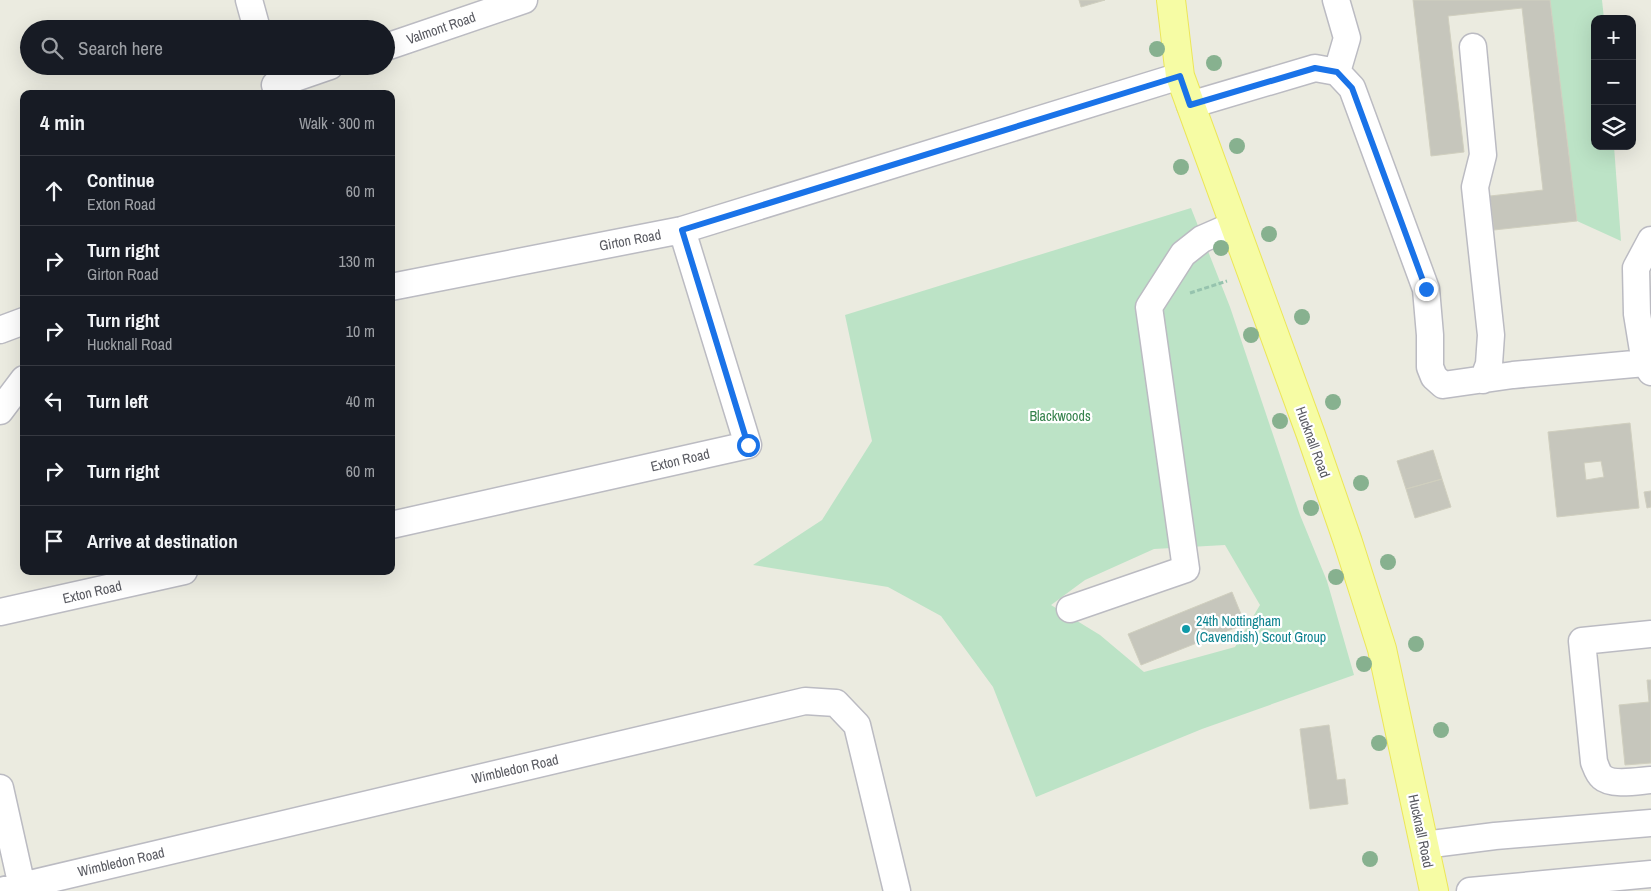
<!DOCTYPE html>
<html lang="en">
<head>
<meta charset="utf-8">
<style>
	:root { --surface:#171b24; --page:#242831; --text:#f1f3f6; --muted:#9ea1a6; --line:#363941 }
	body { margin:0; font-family:"Archivo Narrow",sans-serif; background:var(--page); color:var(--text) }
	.controls { position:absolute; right:15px; top:15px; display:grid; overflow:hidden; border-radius:10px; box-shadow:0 5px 20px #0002 }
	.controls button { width:45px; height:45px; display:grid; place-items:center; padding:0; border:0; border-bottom:1px solid var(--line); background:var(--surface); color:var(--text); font:25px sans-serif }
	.stop { position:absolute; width:15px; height:15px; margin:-11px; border:4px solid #1a73e8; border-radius:50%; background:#fff }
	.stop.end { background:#1a73e8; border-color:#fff; box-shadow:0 1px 5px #0008 }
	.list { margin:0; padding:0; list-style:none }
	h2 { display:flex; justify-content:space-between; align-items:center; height:65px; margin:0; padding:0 20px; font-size:21px }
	h2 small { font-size:16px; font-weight:400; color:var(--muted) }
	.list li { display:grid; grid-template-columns:32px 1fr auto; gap:15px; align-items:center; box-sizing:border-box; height:70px; padding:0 20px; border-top:1px solid var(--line) }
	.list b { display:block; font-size:19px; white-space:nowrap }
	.list p { margin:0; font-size:16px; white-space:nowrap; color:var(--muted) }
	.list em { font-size:16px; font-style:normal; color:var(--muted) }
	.icon { flex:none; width:28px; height:28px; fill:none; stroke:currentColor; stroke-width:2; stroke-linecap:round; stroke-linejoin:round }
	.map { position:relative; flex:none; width:1651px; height:891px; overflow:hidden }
	.search { position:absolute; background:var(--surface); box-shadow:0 5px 20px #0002; left:20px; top:20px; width:375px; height:55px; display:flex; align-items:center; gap:12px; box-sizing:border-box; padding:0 18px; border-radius:28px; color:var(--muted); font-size:19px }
	.panel { position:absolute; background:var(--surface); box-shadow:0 5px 20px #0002; left:20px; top:90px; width:375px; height:485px; border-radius:10px }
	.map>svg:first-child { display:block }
	.green { fill:#bce3c6; fill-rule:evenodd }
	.building { fill:#c6c6bc; stroke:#d0cfbf; fill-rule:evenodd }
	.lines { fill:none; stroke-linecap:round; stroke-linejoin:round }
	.minor-casing { stroke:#bbbbc2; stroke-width:29 }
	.major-casing { stroke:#ece658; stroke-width:30 }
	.path { stroke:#96c3ae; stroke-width:3; stroke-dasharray:5 2.5; stroke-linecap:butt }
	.minor { stroke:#fff; stroke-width:26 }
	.major { stroke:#f6fca4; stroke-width:28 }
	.tree { fill:#87b18f }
	.route { stroke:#1a73e8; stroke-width:6 }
	.culture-dot { fill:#0f9aa8; stroke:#fff; stroke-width:2 }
	.labels { text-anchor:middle; stroke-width:4.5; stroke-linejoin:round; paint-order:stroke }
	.street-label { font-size:14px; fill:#595a61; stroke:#fff }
	.park-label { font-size:14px; fill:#36824c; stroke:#fff }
	.culture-label { font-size:14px; fill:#0d838f; stroke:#fff; text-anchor:start }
</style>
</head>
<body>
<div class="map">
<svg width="1651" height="891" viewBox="0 0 1651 891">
	<rect width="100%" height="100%" fill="#ebebe0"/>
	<path class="green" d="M1550,0H1602L1604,19H1595V146H1614L1621,241L1577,221Z
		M1191,208L1230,307L1300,515L1327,581L1354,675L1202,729L1036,797L993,687L941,616L888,587L753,565L822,520L872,441L845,315ZM1225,545L1260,605L1235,647L1144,672L1100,635L1051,605L1085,580L1154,549Z"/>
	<path class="building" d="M1079,0H1105L1081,7Z
		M1413,0H1550L1577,221L1494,230L1490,196L1543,190L1522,8L1448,16L1464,152L1431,156Z
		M1630,423L1639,508L1557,517L1548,432ZM1601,461L1604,477L1586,480L1584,463Z
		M1433,450L1442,479L1406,489L1397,461Z
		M1442,479L1451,507L1415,518L1406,489Z
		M1651,491V507L1647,508L1644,492Z
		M1232,592L1245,624L1141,665L1128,634Z
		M1647,680H1651V763L1625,765L1619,705L1649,702Z
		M1329,725L1337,780L1345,779L1348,804L1310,809L1300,729Z"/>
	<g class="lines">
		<g class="minor-casing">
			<path id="minor" d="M249,0L257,29
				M1336,0L1347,38L1337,72
				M386,47L524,0
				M1473,47L1483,155L1475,187L1491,335L1489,364L1483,380
				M275,85L330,66
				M1190,105L1315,68L1337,72L1352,88L1426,289L1430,335V367L1434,377L1443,385L1513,375L1645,363
				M1651,240L1636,268L1637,314L1645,363L1651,372
				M391,287L682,230L1180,76
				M0,330L24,321
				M0,411L24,379
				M391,525L748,445L682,230
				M1070,609L1186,569L1149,307L1183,254L1202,239L1234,225
				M0,612L184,571
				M1651,634L1582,641L1594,762C1596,767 1598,774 1602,777C1612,786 1638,781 1651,780
				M0,788L23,891
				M1424,845L1495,836L1651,823
				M0,891L805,701L836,703L857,725L897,891
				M1470,891L1651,874"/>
		</g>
		<g class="major-casing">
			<path id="major" d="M1171,0L1180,76L1311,435L1348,542L1382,649L1434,891"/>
		</g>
		<path class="path" d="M1190,293L1227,281"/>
		<use href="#minor" class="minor"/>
		<use href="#major" class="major"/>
	</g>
	<g class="tree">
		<circle cx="1157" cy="49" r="8"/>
		<circle cx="1214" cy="63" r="8"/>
		<circle cx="1237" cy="146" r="8"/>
		<circle cx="1181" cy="167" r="8"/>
		<circle cx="1269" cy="234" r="8"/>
		<circle cx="1221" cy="248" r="8"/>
		<circle cx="1302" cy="317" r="8"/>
		<circle cx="1251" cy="335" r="8"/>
		<circle cx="1333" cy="402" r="8"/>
		<circle cx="1280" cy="421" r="8"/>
		<circle cx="1361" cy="483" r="8"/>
		<circle cx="1311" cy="508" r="8"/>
		<circle cx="1388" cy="562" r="8"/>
		<circle cx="1336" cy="577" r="8"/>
		<circle cx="1416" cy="644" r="8"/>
		<circle cx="1364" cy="664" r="8"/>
		<circle cx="1441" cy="730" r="8"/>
		<circle cx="1379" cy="743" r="8"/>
		<circle cx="1370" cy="859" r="8"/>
	</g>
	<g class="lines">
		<path class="route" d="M748,445L682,230L1180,76L1190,105L1315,68L1337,72L1352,88L1426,289"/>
	</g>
	<circle class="culture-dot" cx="1186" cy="629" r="5"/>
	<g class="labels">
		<g class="street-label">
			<text transform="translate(441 28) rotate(-19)" y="5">Valmont Road</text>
			<text transform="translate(630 240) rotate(-11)" y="5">Girton Road</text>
			<text transform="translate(1313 442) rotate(70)" y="5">Hucknall Road</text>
			<text transform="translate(680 460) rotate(-13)" y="5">Exton Road</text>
			<text transform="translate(92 592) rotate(-13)" y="5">Exton Road</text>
			<text transform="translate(515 769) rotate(-13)" y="5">Wimbledon Road</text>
			<text transform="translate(1421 831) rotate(78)" y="5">Hucknall Road</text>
			<text transform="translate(121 862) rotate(-13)" y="5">Wimbledon Road</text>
		</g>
		<g class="park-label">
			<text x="1060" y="421">Blackwoods</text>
		</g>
		<g class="culture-label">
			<text x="1196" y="626">24th Nottingham<tspan x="1196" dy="16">(Cavendish) Scout Group</tspan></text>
		</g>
	</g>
</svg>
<div class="controls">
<button>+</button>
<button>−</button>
<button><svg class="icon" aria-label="layers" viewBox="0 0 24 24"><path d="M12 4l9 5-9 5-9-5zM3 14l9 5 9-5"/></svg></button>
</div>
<div class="stop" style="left:748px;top:445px"></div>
<div class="stop end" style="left:1426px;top:289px"></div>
<div class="search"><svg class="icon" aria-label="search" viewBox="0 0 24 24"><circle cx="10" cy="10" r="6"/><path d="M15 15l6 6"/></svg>Search here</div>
<section class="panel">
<h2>4 min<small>Walk · 300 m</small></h2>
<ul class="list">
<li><svg class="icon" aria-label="ahead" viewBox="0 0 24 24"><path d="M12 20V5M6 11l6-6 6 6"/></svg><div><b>Continue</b><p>Exton Road</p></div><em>60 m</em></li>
<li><svg class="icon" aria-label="right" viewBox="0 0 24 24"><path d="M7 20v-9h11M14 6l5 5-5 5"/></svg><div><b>Turn right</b><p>Girton Road</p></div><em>130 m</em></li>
<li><svg class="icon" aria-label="right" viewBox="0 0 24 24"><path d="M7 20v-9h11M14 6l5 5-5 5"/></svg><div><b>Turn right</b><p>Hucknall Road</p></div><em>10 m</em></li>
<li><svg class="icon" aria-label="left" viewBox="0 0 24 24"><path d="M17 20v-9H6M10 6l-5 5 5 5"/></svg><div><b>Turn left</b></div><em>40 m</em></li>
<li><svg class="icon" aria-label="right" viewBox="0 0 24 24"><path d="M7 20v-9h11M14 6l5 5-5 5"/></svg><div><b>Turn right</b></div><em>60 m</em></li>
<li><svg class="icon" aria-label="arrive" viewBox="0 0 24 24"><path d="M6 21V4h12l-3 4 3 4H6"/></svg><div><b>Arrive at destination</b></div></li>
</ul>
</section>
</div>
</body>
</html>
